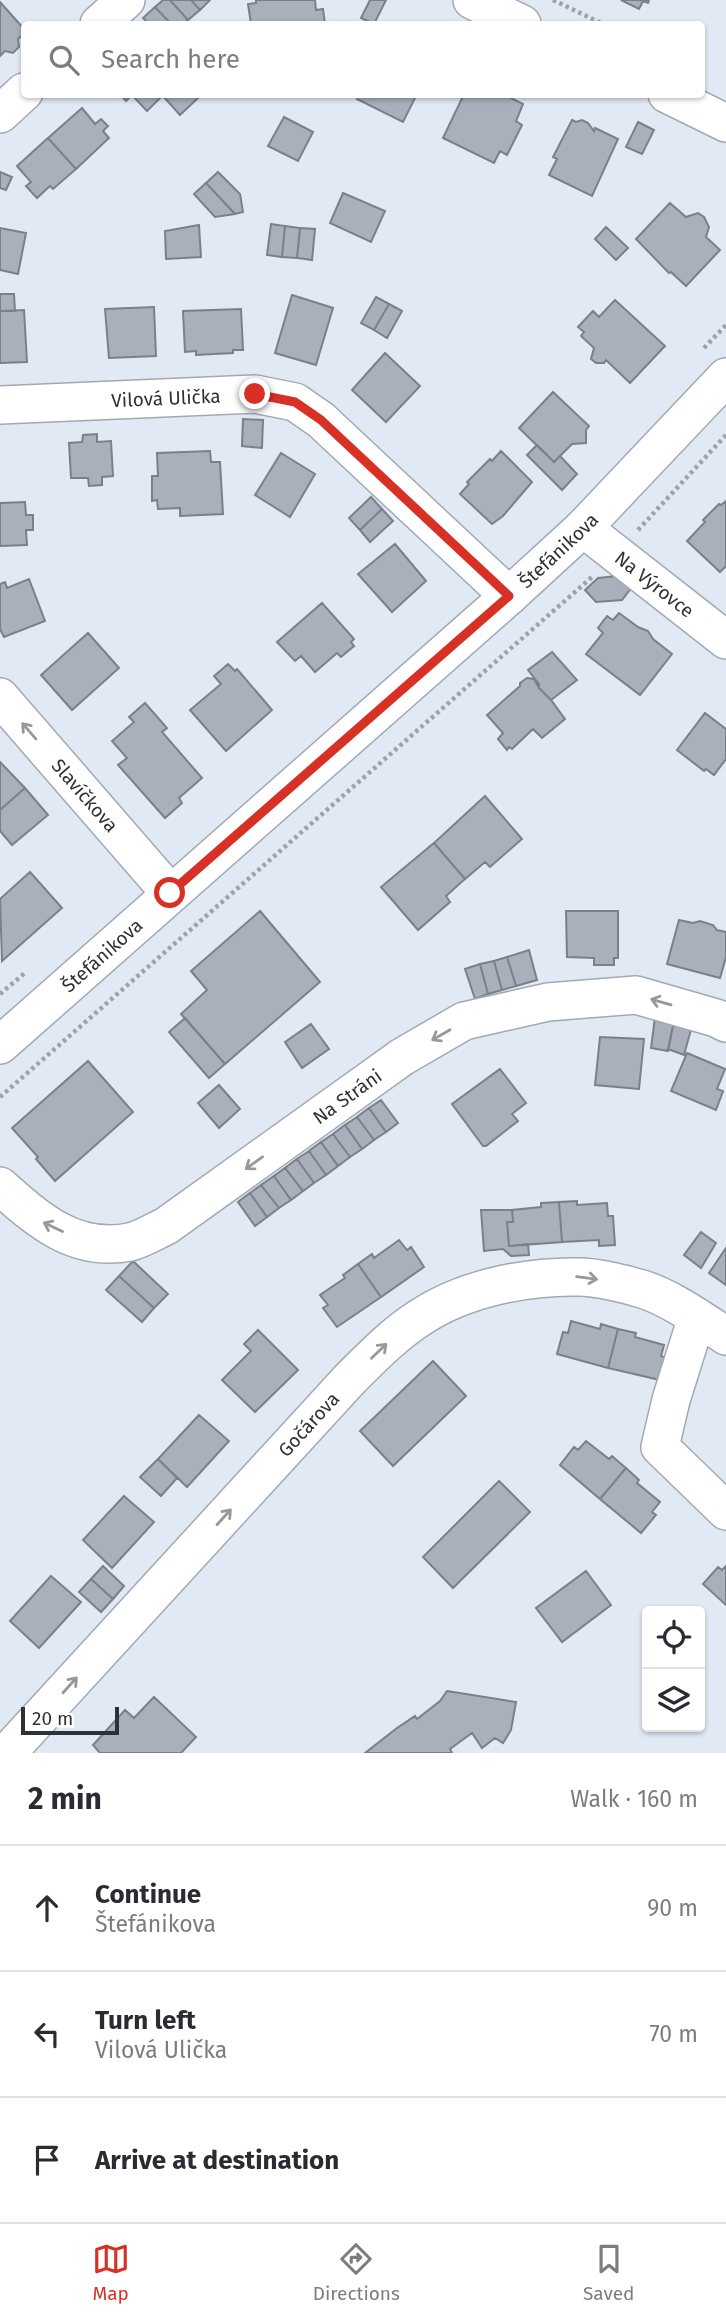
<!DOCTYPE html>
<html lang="en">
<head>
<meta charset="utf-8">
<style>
	:root { --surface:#fff; --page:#f7f7f7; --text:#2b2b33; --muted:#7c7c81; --line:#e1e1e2; --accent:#d93025 }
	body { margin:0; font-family:"Fira Sans",sans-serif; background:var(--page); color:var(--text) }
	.controls { position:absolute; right:21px; bottom:21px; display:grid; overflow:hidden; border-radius:7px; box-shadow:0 2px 5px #0004 }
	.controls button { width:63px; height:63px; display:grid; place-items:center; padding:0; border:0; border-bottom:2px solid var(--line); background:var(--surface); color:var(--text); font:35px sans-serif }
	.scale { position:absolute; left:21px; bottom:18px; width:98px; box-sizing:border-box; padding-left:7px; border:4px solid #2e3135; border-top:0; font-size:19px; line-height:24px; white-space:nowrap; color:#2e3135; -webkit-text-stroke:5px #fff; paint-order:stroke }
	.stop { position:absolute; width:21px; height:21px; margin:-16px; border:5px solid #d93025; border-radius:50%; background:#fff }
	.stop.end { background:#d93025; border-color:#fff; box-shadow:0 2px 7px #0008 }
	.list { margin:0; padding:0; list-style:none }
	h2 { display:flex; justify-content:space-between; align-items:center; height:91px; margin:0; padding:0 28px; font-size:30px }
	h2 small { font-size:23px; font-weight:400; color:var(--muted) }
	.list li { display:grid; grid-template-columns:46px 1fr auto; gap:21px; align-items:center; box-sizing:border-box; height:126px; padding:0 28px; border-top:2px solid var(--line) }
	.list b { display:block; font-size:26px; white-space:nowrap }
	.list p { margin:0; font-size:23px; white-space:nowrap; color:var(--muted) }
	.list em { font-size:23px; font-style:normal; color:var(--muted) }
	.icon { flex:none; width:38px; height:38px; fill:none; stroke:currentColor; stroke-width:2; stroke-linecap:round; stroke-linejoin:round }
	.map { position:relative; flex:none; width:726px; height:1753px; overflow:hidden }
	.search { position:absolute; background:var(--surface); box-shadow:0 2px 5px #0004; left:21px; right:21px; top:21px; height:77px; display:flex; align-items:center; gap:18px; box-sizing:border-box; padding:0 24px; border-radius:7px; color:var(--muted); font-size:26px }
	.sheet { height:469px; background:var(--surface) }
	nav { display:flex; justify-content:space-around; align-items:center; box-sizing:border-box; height:98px; border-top:2px solid var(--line); background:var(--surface); font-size:19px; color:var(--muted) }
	nav a { display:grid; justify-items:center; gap:4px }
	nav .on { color:var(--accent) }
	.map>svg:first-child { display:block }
	.building { fill:#a9b0bb; stroke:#7a808b; stroke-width:2 }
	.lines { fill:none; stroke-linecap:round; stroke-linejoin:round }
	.minor-casing { stroke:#a2a9b4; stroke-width:40 }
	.path { stroke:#9da3ac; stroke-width:4.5; stroke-dasharray:3.5 3.5; stroke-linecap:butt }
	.minor { stroke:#fff; stroke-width:37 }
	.oneway { stroke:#96989a }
	.route { stroke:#d93025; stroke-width:9 }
	.labels { text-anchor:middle; stroke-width:7; stroke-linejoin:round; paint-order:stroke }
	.street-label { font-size:19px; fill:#2e3135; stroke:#fff }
</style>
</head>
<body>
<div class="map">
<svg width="726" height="1753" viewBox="0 0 726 1753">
	<rect width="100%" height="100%" fill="#e1e9f5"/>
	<path class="building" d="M163,0H170L188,20L183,24H171L155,7Z
		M170,0H191L200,10L188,20Z
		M191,0H210L200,10Z
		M256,0H315L316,10L323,9L325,24H251L248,4L256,3Z
		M370,0H386L374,24L361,18Z
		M621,0H649L648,3L643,1L639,9Z
		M0,2L24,29V34L18,39L19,47L13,53L5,51L0,56Z
		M155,7L171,24H149L143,18Z
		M120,94H164L147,111L132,95L126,101Z
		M164,94H194L198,98L180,115L163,96Z
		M360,94H417L403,122L357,99Z
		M464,94H503L523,104L516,121L522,125L507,155L500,151L494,163L443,138Z
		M82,108L95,124L101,119L108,126L103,131L109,138L76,169L48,138Z
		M284,117L313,132L298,161L268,146Z
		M572,120L576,122L582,120L588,123L594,131L595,128L618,139L592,196L549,175L557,159L553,157Z
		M638,122L654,130L642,154L626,147Z
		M48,138L76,169L53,189L50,186L37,198L26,186L31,182L17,166Z
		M0,172L12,177L6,190L0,188Z
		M218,172L240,194L243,212L235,214L206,183Z
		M206,183L235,214L215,217L194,194Z
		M343,193L385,211L371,242L330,223Z
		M670,203L686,217L698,213L704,217L709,227L706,237L720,250L686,286L671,272L669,273L636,239Z
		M271,224L285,226L282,257L267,255Z
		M199,225L201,257L166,259L165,231Z
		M285,226L300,228L297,258L282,257Z
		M606,227L628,248L616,260L595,239Z
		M0,228L26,233L18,274L0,270Z
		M300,228L315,229L312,260L297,258Z
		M0,294H14L15,311H0Z
		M292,295L333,308L316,365L275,353Z
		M376,297L389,304L374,330L361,323Z
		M615,300L665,346L630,383L606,360L604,363H596L591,359L594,348L581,336L584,332L578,327L593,311L599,317Z
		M389,304L402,311L387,338L374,330Z
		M154,307L156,356L109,358L105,309Z
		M241,309L243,350H233V353L196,355V351L185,352L183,311Z
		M24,310L27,362L0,363V311Z
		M385,353L420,386L386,422L352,390Z
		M553,392L589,426L586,430V443L572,444L554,462L519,428Z
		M243,419L263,420L262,448L242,446Z
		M97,434V442L111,441L113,476L102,477V485L89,486L88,478H71L69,443L82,442L83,435Z
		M537,445L554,462L560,456L577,474L562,490L527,455Z
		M210,451L211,462H220L223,514L180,516V508L158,509L157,500L152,501V476H158L157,453Z
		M501,451L532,482L503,516L492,524L460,494L469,484L467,482L490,459L492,461Z
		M281,453L315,474L290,517L255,495Z
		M371,497L382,509L360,530L349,518Z
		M726,501V566L720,572L687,541L705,522L703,520L719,504L721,505Z
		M25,502L26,515H33V530H26L27,545L0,546V503Z
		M382,509L393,521L370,542L360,530Z
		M395,544L426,581L392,612L358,574Z
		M617,576L632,587L622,600L596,602L585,590L598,578Z
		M29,579L45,621L4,637L0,629V584L5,582L7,588Z
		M322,603L354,639L351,642L354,646L341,657L337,653L315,672L301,656L295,661L277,642Z
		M619,613L638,627L648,631L653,639L672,654L640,695L586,654L603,633L598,628L607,616L613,620Z
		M88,633L119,668L72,710L41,675Z
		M552,652L577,680L551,700L539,688V684L528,670Z
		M228,664L235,671L237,669L272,710L226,751L190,710L221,684L214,676Z
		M527,678L534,679L539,688L551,700L565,719L542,738L533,729L512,749L509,747L507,750L498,739L503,733L487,715L520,686V683Z
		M145,703L167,728L162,732L202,778L179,798L182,803L165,818L118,765L127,758L112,741L134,722L129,717Z
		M705,713L726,729V759L714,775L706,769L704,771L677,750Z
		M0,762L25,788L0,810Z
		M25,788L48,815L12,845L0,831V810Z
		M485,796L522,839L490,867L485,862L465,879L434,843Z
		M434,843L465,879L446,896L450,902L418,930L381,887Z
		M30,872L62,908L2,961L0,899Z
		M260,911L320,982L225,1064L181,1014L207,990L191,971Z
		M566,911H618V958H614V965H594V958L567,957Z
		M679,920L693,923L700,921L713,925L717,930L726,932V957L720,978L667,964Z
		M529,950L537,980L516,986L507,957Z
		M507,957L516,986L502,990L494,961Z
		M494,961L502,990L488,994L480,964Z
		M480,964L488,994L475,999L465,969Z
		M655,1017L674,1021L668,1051L651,1048Z
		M185,1018L225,1064L209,1078L169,1032Z
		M674,1021L692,1026L684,1055L668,1049Z
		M311,1024L329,1049L302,1068L285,1042Z
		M600,1037L644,1039L639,1089L595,1085Z
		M687,1053L725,1069L717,1089L723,1091L716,1110L671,1091Z
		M88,1061L133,1112L55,1181L36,1159L38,1157L12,1128Z
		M500,1069L526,1103L512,1114L518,1121L486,1146H483L452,1104Z
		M219,1085L240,1109L219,1128L198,1103Z
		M381,1100L398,1123L386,1132L369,1108Z
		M369,1108L386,1132L374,1140L357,1117Z
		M357,1117L374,1140L362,1149L345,1125Z
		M345,1125L362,1149L350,1157L333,1134Z
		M333,1134L350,1157L338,1166L321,1142Z
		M321,1142L338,1166L326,1175L309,1151Z
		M309,1151L326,1175L314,1183L297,1159Z
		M297,1159L314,1183L303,1191L285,1168Z
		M285,1168L303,1191L291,1200L274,1176Z
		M274,1176L291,1200L279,1208L261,1185Z
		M261,1185L279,1208L267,1217L250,1193Z
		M250,1193L267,1217L255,1226L238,1202Z
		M577,1201V1205L607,1203L608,1216H613L615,1245L599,1246V1240L562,1242L559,1202Z
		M559,1202L562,1242L509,1246L507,1222H513L512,1210L541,1207V1203Z
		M481,1210H512L513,1222H507L509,1246L528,1244L529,1255L511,1256L503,1249L484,1251Z
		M701,1232L716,1243L701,1268L684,1255Z
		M399,1240L407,1250L411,1247L424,1267L381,1297L358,1264L372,1254L374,1258Z
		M726,1248V1285L709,1273Z
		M133,1261L168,1294L154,1308L119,1276Z
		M358,1264L381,1297L337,1327L323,1308L328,1305L320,1295L345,1278L343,1275Z
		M119,1276L154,1308L142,1322L106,1290Z
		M571,1321L600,1329L601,1324L618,1329L608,1368L557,1354L563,1332L568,1333Z
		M618,1329L636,1333L635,1337L664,1345L661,1356L666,1358L660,1380L608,1368Z
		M258,1330L298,1370L255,1412L222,1380L251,1351L244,1344Z
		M433,1361L466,1396L393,1466L360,1431Z
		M199,1415L229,1441L187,1487L158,1459Z
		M586,1441L609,1459L612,1456L626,1468L600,1499L560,1465L574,1447L578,1450Z
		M158,1459L177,1478L161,1496L140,1477Z
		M626,1468L639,1480L637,1483L660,1502L652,1512L656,1515L641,1533L600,1499Z
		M499,1481L530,1512L453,1588L423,1557Z
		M124,1496L154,1522L112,1568L83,1540Z
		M103,1566L124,1586L113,1599L91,1579Z
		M726,1566V1605L703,1584L718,1567L722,1570Z
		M586,1571L611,1605L562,1642L536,1608Z
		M51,1576L81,1602L39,1648L10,1621Z
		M91,1579L113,1599L101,1612L79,1592Z
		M447,1691L516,1702L511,1730L503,1743L495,1738L482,1748L472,1733L450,1749L452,1753H365L397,1728L415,1716L417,1719L440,1701Z
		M154,1697L196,1737L181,1753H100L93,1745L125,1710L134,1718Z"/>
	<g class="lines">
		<g class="minor-casing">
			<g id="minor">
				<path d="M472,0L522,24"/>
				<path d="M99,24L126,0"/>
				<path d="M667,94L726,123"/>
				<path d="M0,114L24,92"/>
				<path id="s1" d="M0,405L255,394L295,402L321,420L509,596"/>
				<path id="s2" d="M583,528L726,640"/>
				<path id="s3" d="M0,697L170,893"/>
				<path id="s4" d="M0,1045L509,596L583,528L726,377"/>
				<path id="s5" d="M0,1186C38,1220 75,1253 130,1242C142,1239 155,1231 166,1226L402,1057L464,1021L548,1002L636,995L716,1018L726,1023"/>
				<path d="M697,1317L671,1400L660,1447L726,1511"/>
				<path id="s6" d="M7,1753L349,1380C371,1358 394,1334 421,1317C465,1288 527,1276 579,1277C596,1277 626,1284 642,1289C669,1297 703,1321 726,1336"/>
			</g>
		</g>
		<path class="path" d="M553,0L603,24
			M704,348L726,325
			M638,530L726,435
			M0,994L26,972
			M0,1097L592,577"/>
		<use href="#minor" class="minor"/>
	</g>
	<defs><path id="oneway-shaft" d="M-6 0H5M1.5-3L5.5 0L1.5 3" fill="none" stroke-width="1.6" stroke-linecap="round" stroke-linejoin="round" transform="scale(1.75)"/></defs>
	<g class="oneway">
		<use href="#oneway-shaft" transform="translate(29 731) rotate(-131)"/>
		<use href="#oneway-shaft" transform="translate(661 1002) rotate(-164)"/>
		<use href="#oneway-shaft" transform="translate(441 1035) rotate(150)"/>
		<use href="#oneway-shaft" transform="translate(254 1163) rotate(144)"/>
		<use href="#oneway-shaft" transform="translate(53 1227) rotate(-155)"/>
		<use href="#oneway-shaft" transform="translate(587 1278) rotate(7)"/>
		<use href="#oneway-shaft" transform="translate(379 1351) rotate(-44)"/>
		<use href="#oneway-shaft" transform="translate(224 1517) rotate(-48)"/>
		<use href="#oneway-shaft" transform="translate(70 1685) rotate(-48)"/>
	</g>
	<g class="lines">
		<path class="route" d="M170,893L509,596L321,420L295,402L255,394"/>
	</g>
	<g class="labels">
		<g class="street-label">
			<text dy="7" stroke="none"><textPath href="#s1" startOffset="166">Vilová Ulička</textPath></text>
			<text dy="7" stroke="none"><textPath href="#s4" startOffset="746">Štefánikova</textPath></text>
			<text dy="7" stroke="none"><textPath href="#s2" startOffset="91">Na Výrovce</textPath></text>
			<text dy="7" stroke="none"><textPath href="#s3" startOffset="130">Slavíčkova</textPath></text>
			<text dy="7" stroke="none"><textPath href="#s4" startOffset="136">Štefánikova</textPath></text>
			<text dy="7" stroke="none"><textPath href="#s5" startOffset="410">Na Stráni</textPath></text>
			<text dy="7" stroke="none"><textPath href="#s6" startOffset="446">Gočárova</textPath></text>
		</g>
	</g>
</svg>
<div class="controls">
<button><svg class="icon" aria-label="locate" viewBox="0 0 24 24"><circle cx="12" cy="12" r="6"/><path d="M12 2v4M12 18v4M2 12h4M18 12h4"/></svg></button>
<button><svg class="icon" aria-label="layers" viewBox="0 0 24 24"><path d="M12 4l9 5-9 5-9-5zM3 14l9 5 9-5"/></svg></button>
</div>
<div class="scale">20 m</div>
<div class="stop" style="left:170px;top:893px"></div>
<div class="stop end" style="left:255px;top:394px"></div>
<div class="search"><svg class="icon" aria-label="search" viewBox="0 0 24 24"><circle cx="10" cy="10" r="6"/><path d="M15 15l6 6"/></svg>Search here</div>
</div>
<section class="sheet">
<h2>2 min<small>Walk · 160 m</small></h2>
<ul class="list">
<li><svg class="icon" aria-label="ahead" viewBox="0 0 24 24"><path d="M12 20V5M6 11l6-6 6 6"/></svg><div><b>Continue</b><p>Štefánikova</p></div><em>90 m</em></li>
<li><svg class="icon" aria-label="left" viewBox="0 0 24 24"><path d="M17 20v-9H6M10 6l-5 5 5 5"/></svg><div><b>Turn left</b><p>Vilová Ulička</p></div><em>70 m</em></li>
<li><svg class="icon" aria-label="arrive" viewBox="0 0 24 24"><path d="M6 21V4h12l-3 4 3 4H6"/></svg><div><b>Arrive at destination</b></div></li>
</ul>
</section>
<nav>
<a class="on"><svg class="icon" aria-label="map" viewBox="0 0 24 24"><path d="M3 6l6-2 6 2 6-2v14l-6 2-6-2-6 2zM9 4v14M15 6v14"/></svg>Map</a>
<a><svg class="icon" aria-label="directions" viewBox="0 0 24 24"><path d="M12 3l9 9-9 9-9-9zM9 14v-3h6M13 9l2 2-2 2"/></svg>Directions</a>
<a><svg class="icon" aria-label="saved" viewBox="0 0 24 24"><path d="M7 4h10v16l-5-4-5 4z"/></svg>Saved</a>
</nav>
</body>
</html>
